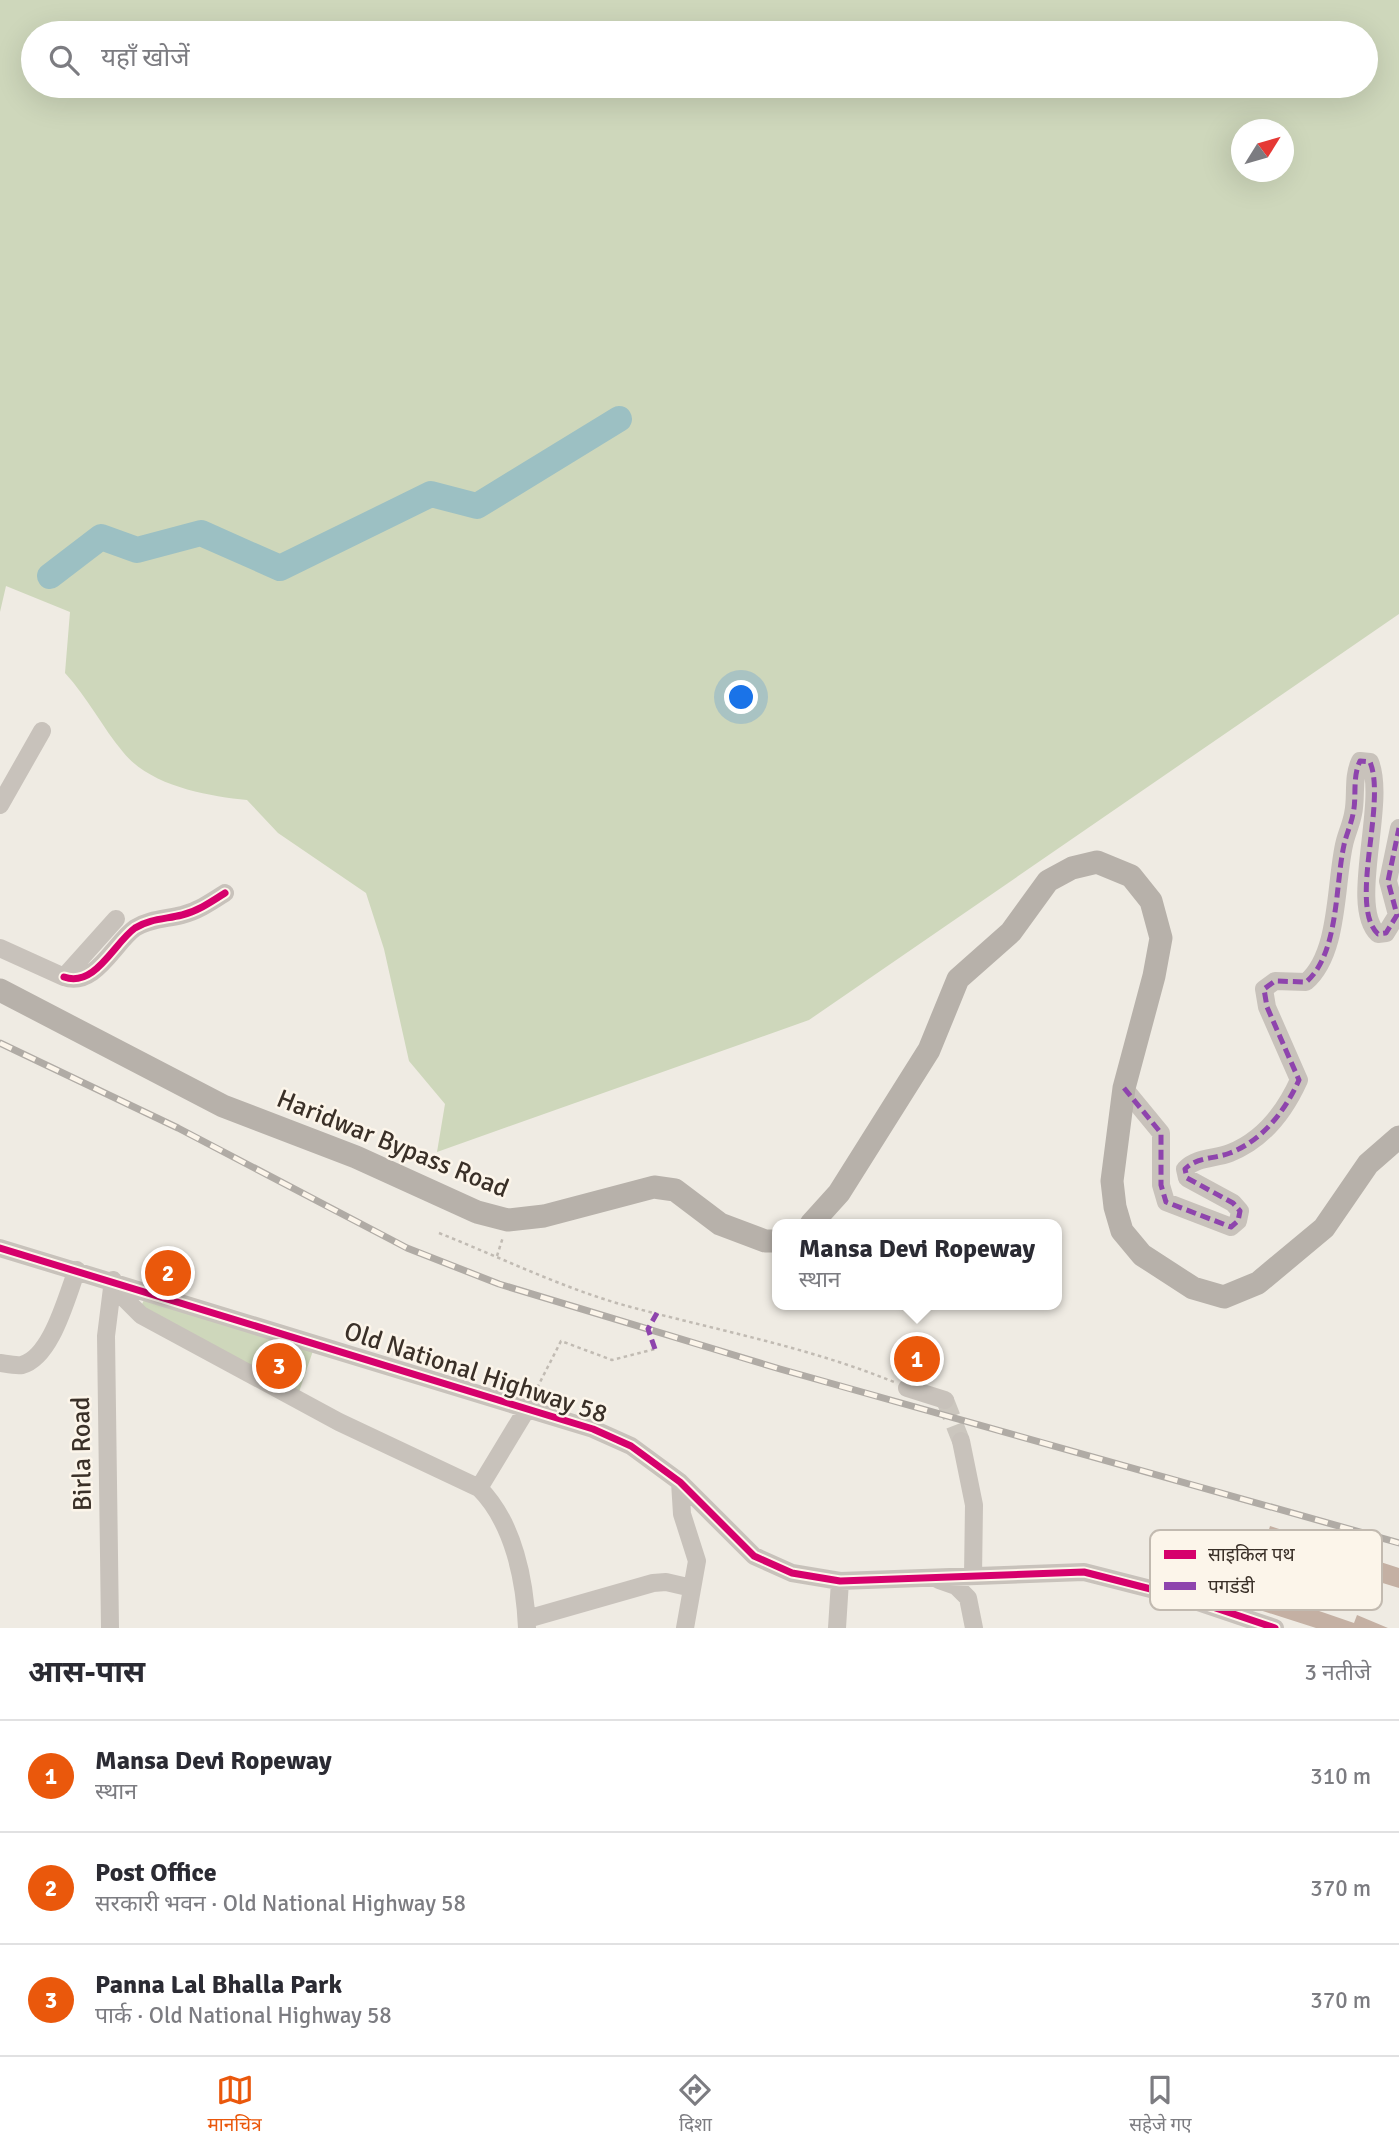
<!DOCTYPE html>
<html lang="hi">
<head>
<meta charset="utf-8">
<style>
	:root { --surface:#fff; --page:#f2f2f3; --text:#2b2b33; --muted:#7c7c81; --line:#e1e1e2; --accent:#ea580c }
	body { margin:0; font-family:Signika,"Noto Sans Devanagari",sans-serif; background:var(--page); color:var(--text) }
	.compass { position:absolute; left:1231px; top:119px; width:63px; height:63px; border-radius:50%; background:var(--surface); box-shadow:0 7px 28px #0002; rotate:53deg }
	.you { position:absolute; left:742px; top:698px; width:24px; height:24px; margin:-18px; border:5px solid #fff; border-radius:50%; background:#1a73e8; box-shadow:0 0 0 10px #1a73e833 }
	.badge { display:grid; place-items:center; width:46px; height:46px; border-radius:50%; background:var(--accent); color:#fff; font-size:23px; font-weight:700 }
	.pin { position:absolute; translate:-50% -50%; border:4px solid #fff; box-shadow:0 2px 7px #0006 }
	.popup { position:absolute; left:772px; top:1219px; width:290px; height:91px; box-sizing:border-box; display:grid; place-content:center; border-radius:14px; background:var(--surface); filter:drop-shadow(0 2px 5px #0005); font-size:23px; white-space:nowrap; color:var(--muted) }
	.popup b { font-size:26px; color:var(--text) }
	.popup::after { content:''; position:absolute; left:50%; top:100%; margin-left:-14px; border:14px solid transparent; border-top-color:var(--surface) }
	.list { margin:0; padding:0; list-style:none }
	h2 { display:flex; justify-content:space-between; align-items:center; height:91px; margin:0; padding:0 28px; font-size:30px }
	h2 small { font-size:23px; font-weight:400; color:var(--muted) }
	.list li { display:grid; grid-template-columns:46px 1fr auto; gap:21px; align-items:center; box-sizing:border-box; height:112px; padding:0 28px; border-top:2px solid var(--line) }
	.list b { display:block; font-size:26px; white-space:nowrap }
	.list p { margin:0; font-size:23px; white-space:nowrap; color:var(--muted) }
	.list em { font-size:23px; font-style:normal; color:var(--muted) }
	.icon { flex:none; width:38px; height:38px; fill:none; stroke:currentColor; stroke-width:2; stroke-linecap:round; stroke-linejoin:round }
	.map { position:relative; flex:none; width:1399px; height:1628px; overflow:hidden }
	.search { position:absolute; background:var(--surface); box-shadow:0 7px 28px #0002; left:21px; right:21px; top:21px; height:77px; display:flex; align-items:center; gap:18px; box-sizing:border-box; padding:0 24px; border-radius:38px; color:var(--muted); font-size:26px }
	.sheet { height:427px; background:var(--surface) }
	nav { display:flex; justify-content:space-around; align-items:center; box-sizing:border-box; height:98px; border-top:2px solid var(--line); background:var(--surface); font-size:19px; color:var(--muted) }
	nav a { display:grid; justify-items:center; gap:4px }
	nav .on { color:var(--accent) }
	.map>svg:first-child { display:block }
	.green { fill:#ced7bb; fill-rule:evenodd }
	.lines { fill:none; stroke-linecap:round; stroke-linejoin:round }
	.river { stroke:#9cc0c3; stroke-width:26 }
	.building { fill:#c4b0a3 }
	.minor-tunnel { stroke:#cbc6be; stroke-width:18; stroke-dasharray:18 9; stroke-linecap:butt }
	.path { stroke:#c1bbb3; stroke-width:2.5; stroke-dasharray:3.5 3.5; stroke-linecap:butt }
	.minor { stroke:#c8c2bb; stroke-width:18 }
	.major { stroke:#b7b1aa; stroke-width:23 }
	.rail-casing { stroke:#b0aba5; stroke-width:7 }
	.rail { stroke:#fcf5ea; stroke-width:4.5; stroke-dasharray:13; stroke-linecap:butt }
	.quiet { stroke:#8e44ad; stroke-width:5; stroke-dasharray:10 5; stroke-linecap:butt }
	.cycleway-casing { stroke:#fcf5ea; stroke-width:11 }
	.cycleway { stroke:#d6006c; stroke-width:7 }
	.labels { text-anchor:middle; stroke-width:5; stroke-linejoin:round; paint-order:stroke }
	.street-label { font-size:26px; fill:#3a3028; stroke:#fcf5ea }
	.key { fill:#fcf5ea; stroke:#c2bab0; stroke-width:2 }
	.key-label { font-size:19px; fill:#3a3028 }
</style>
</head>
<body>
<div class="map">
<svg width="1399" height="1628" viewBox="0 0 1399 1628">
	<rect width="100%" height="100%" fill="#efebe3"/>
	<path class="green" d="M0,0H1399V614L809,1020L437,1152L445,1104L409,1061L384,949L366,893L278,833L247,800C207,796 150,786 123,752C102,727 88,698 65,673L70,612L6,586L0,612ZM33,33H1366V86H33ZM1242,130H1284V172H1242Z
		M147,1294L317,1339L299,1392L141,1306Z"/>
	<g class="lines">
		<path class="river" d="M50,576L101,537L137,550L201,533L280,568L431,494L477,506L619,419"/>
	</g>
	<path class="building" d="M924,1334L943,1355L917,1379L904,1377L891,1363Z
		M1270,1526L1399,1568V1588L1340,1570L1336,1589L1296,1578L1290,1601L1354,1623L1357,1615L1388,1628H1316L1247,1606Z"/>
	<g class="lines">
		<path class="minor-tunnel" d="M945,1400L961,1441"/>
		<path class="path" d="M439,1233C502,1258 562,1288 627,1306C716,1330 808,1347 894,1382
			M497,1256L503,1237
			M916,1374L925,1361
			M534,1394L561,1341L612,1360L655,1349"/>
		<path class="minor" d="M0,805L42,731
			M0,948L64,977L116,919
			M64,977C95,988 114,943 135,928C149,919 166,919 182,915C198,911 211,902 225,893
			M1124,1088L1161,1133V1185L1166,1202L1231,1227L1238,1221L1240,1211L1233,1203L1187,1178L1185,1169C1197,1157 1214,1159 1230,1153C1263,1140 1285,1111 1299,1080L1267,1007L1264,989L1275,981L1306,982C1339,954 1335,886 1344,845C1346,835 1351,825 1353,814C1357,797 1352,778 1360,761L1370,762C1387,803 1348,906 1378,934L1386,933L1397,915L1388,881L1399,828
			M0,1248L593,1429L631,1446L680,1482L754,1556L792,1573L840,1581L1084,1572L1186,1598L1275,1628
			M112,1286L141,1315L339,1422L479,1488C514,1523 525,1581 527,1628
			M0,1363C7,1364 16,1366 22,1365C52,1357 67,1295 77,1270
			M907,1388L945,1400
			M961,1441L974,1505L973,1576
			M680,1482L682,1514L697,1561L685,1628
			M479,1488L528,1407
			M939,1580L956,1586L968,1598L974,1628
			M527,1619L653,1583L666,1582L692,1588
			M110,1628L106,1336L113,1280
			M837,1628L840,1581"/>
		<path class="major" d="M0,990L223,1106L356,1157L477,1212L508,1220L544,1216L654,1187L675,1190L720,1224L765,1241H777
			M811,1224L839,1193L929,1050L958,979L1011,932L1048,881L1072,868L1097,862L1131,876L1151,901L1161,938L1154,976L1124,1088L1112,1181L1115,1207L1122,1231L1142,1255L1193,1288L1224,1297L1258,1283L1324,1228L1368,1164L1399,1137"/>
		<g class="rail-casing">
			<path id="rail" d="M0,1043L178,1128L407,1248L499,1284L780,1369L1399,1543"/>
		</g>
		<use href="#rail" class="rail"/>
		<path class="quiet" d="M1124,1088L1161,1133V1185L1166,1202L1231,1227L1238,1221L1240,1211L1233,1203L1187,1178L1185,1169C1197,1157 1214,1159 1230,1153C1263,1140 1285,1111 1299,1080L1267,1007L1264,989L1275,981L1306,982C1339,954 1335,886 1344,845C1346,835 1351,825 1353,814C1357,797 1352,778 1360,761L1370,762C1387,803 1348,906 1378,934L1386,933L1397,915L1388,881L1399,828
			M655,1349L648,1329L657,1313"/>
		<g class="cycleway-casing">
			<path id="cycleway" d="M64,977C95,988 114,943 135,928C149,919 166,919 182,915C198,911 211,902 225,893
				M0,1248L593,1429L631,1446L680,1482L754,1556L792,1573L840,1581L1084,1572L1186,1598L1275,1628"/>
		</g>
		<use href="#cycleway" class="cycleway"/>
	</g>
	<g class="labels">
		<g class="street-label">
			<text transform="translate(393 1143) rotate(22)" y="9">Haridwar Bypass Road</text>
			<text transform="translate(476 1372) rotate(18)" y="9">Old National Highway 58</text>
			<text transform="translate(81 1454) rotate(-91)" y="9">Birla Road</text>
		</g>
	</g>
	<rect x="1150" y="1530" width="232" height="80" rx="10" class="key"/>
	<rect x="1164" y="1550" width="32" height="9" fill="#d6006c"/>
	<rect x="1164" y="1582" width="32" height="8" fill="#8e44ad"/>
	<g class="key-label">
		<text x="1208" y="1561">साइकिल पथ</text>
		<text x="1208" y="1593">पगडंडी</text>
	</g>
</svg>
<svg class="compass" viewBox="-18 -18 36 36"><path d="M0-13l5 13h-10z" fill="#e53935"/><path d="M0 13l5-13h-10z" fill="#7c7c81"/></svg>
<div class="you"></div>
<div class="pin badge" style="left:917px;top:1359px">1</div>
<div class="popup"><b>Mansa Devi Ropeway</b>स्थान</div>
<div class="pin badge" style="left:168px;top:1273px">2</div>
<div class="pin badge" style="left:279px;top:1366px">3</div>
<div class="search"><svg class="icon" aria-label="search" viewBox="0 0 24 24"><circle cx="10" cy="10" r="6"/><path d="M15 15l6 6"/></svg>यहाँ खोजें</div>
</div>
<section class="sheet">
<h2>आस-पास<small>3 नतीजे</small></h2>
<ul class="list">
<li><span class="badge">1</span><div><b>Mansa Devi Ropeway</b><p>स्थान</p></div><em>310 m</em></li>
<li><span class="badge">2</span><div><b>Post Office</b><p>सरकारी भवन · Old National Highway 58</p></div><em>370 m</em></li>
<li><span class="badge">3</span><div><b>Panna Lal Bhalla Park</b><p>पार्क · Old National Highway 58</p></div><em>370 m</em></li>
</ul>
</section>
<nav>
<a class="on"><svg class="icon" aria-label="map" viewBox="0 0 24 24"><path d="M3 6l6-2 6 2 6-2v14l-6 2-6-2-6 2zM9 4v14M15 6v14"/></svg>मानचित्र</a>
<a><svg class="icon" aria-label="directions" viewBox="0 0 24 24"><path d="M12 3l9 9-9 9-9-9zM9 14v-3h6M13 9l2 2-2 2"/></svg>दिशा</a>
<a><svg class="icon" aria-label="saved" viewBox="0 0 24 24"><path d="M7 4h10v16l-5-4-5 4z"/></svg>सहेजे गए</a>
</nav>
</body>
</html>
